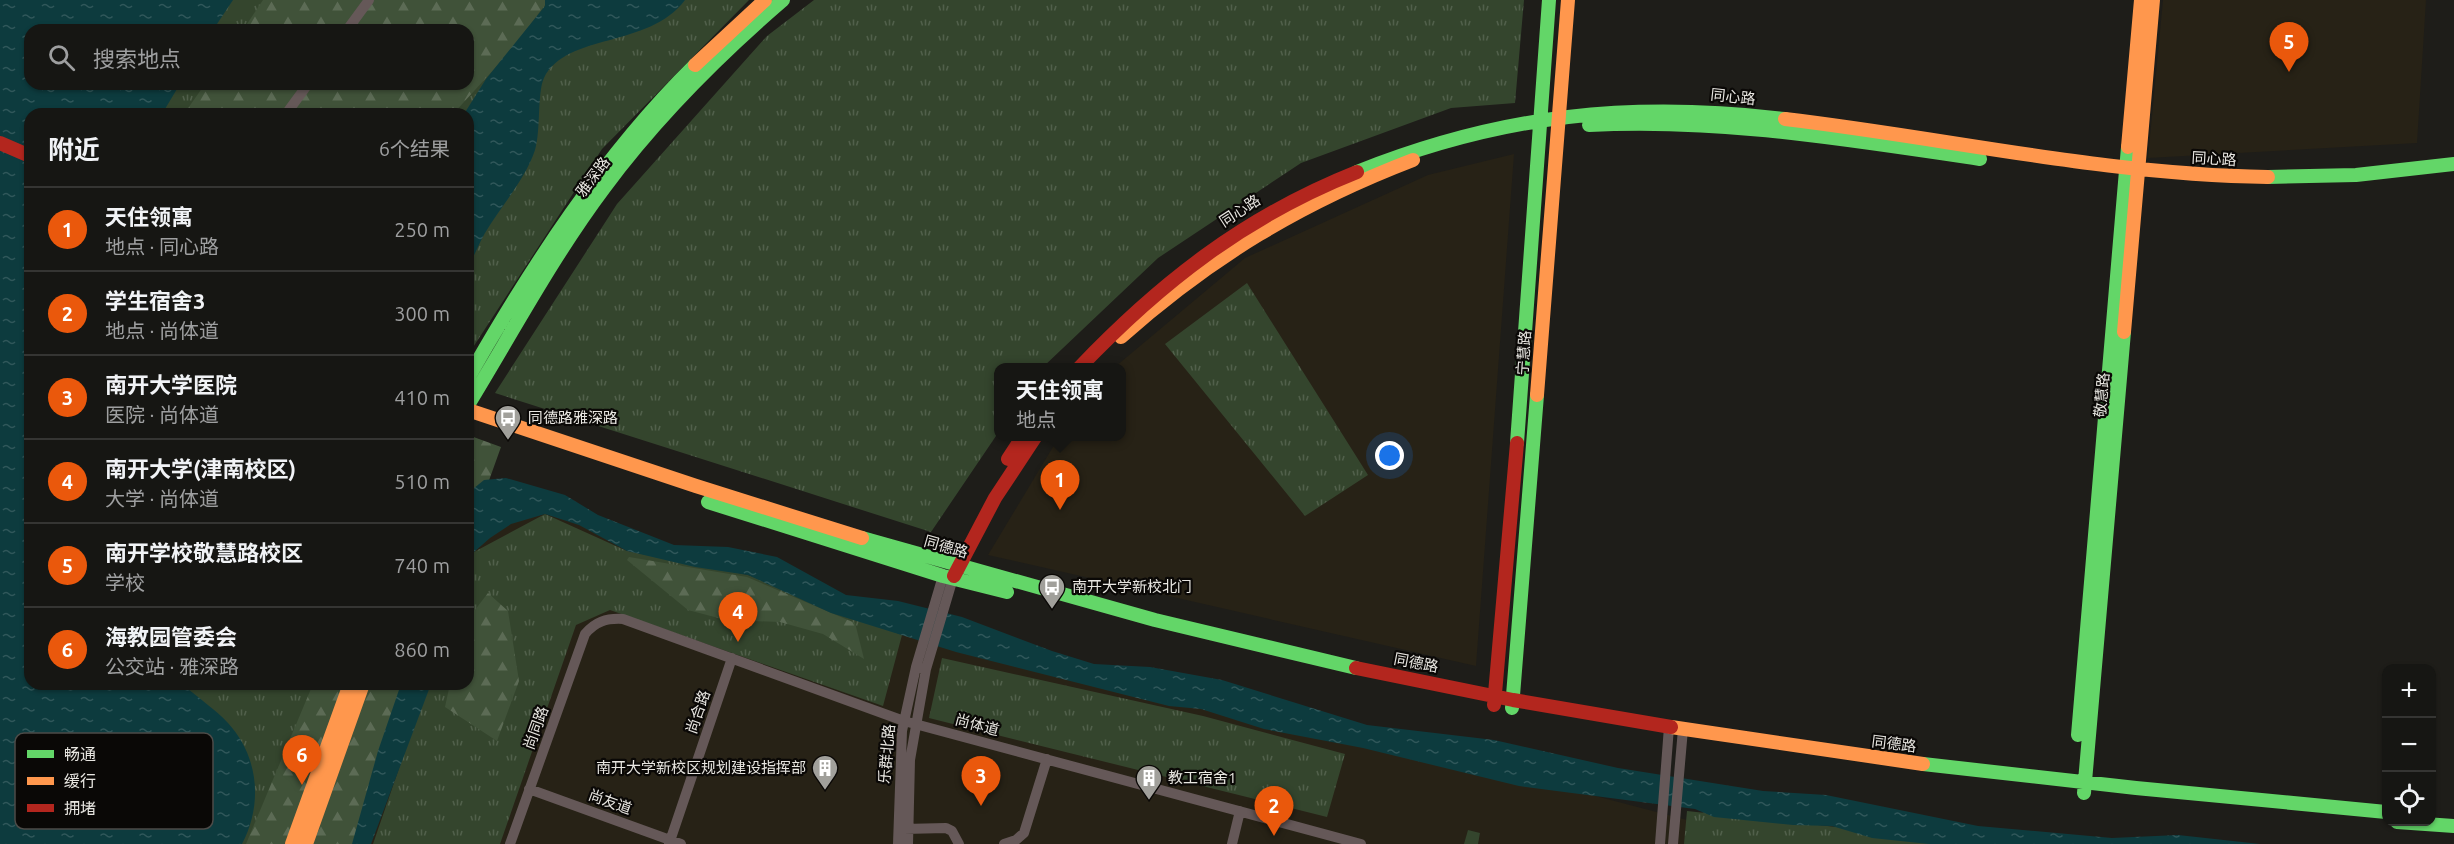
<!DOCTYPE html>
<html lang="zh">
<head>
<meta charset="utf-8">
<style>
	:root { --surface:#161613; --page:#232321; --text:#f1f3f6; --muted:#9e9fa0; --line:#353533; --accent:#ea580c }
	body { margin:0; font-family:Ubuntu,"Noto Sans SC",sans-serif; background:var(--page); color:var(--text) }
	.controls { position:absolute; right:18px; bottom:18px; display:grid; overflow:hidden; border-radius:12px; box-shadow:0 2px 4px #0004 }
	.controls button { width:54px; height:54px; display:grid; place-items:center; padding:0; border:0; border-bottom:2px solid var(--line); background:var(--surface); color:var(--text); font:30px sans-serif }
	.you { position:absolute; left:1390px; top:456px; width:21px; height:21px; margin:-15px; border:4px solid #fff; border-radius:50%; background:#1a73e8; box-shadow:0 0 0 9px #1a73e833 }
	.badge { display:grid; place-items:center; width:39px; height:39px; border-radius:50%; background:var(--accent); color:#fff; font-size:20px; font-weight:700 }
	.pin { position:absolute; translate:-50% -50px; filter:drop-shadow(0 2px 3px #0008) }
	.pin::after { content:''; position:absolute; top:32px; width:21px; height:18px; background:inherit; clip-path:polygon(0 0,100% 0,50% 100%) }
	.popup { position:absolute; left:994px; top:363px; width:132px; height:78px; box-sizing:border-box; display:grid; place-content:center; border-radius:12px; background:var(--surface); filter:drop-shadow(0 2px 4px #0005); font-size:20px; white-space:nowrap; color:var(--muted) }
	.popup b { font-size:22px; color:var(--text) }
	.popup::after { content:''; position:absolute; left:50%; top:100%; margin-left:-12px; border:12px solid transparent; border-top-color:var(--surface) }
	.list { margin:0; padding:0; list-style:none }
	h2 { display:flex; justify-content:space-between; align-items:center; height:78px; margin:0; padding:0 24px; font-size:26px }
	h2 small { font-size:20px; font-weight:400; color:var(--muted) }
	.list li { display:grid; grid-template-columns:39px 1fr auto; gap:18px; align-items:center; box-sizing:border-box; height:84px; padding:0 24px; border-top:2px solid var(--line) }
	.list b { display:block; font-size:22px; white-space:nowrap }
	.list p { margin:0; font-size:20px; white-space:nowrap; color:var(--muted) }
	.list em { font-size:20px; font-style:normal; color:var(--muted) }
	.icon { flex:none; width:33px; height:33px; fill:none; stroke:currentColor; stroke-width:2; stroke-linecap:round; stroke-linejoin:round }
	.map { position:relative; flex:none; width:2454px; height:844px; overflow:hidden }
	.search { position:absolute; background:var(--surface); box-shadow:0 2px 4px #0004; left:24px; top:24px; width:450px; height:66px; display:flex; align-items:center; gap:15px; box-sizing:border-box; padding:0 21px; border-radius:18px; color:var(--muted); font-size:22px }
	.panel { position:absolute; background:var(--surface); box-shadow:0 2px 4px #0004; left:24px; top:108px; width:450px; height:582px; border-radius:18px }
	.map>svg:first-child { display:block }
	.built { fill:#272216 }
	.grass { fill:url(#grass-tufts); fill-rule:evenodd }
	.forest { fill:url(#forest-firs) }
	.pitch { fill:#34452d }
	.water { fill:url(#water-ripples) }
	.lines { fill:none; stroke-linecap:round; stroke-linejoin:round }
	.street { stroke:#655858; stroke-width:10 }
	.fast { stroke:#63d668; stroke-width:14 }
	.slow { stroke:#ff974d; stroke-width:14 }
	.jam { stroke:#b3261e; stroke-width:14 }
	.labels { text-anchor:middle; stroke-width:4.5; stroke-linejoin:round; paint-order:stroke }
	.street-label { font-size:15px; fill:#e8e6e1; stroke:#0a0806 }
	.poi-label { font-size:15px; fill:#e8e6e1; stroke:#0a0806; text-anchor:start }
	.key { fill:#0a0806; stroke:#4d4b48; stroke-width:1.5 }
	.key-label { font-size:16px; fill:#e8e6e1 }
</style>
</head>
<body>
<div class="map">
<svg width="2454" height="844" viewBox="0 0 2454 844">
	<defs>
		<pattern id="grass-tufts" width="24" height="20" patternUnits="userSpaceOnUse" patternTransform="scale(1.5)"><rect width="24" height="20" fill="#34452d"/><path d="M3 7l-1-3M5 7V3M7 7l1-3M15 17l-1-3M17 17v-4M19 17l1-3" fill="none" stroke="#51604b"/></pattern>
		<pattern id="forest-firs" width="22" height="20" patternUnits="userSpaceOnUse" patternTransform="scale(1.5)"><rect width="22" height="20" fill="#405239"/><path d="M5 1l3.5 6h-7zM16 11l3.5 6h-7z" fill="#5c6b55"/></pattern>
		<pattern id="water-ripples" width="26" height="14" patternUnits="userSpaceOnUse" patternTransform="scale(1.5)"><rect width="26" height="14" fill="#0d3b3e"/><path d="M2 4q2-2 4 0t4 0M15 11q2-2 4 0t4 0" fill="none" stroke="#30575a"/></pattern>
	</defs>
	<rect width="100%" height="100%" fill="#1e1d19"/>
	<path class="built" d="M2163,0H2426L2417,143L2148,158Z
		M1514,154L1476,666L988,555L1059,437L1122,436V368L1115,367L1245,258L1428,175Z
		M495,492L847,600L1687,820L1897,844H362L419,684H468V551Z"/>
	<path class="grass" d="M0,0H749L602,149L468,355V114H30ZM30,30H468V84H30Z
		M814,0H1524L1515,103L1451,108L1301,163L1158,258L1043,367L998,368V433L931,532L495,393L617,204L767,36Z
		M1247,283L1368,475L1305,516L1165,344Z
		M545,514L627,551L748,575L902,635L883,706L610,610L576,625L500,844H373L428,684H468V571L474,552Z
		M942,658L1203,716L1345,754L1327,817L929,718Z
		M180,684H335L277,844H176Z
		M1687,811L1996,844H1684Z"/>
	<path class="forest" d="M263,0H545V5L506,56L453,114H184L205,84H468V30H243Z
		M468,435L501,447L468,539Z
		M629,557L747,577L855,623L864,659L823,634L780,622L726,620L688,610L627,560Z
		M488,593L508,611L519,681L497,741L445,707L450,684H468V619Z
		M313,684H416L359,844H246Z"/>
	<path class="pitch" d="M1468,830L1480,833L1478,844H1464Z"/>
	<path class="water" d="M0,0H233L213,30H30V84H180L162,114H30V684H182C197,697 215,709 228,723C259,757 263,804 242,844H0Z
		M545,0H685C648,49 567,32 544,78C537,93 541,131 535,150C525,180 501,206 485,233C479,243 475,256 468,265V114H464L486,79L545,6Z
		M506,478L565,495L598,515L674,545L728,547L777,557L846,595L898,601L962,617L1052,651L1094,664L1150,667L1222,680L1367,725L1494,740L1618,768L1763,791L1826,795L1978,826L2112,838L2178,835L2260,844H1929L1872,838L1832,826L1793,825L1714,817L1695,809L1519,786L1363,748L1264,729L1201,709L1169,706L956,652L831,613L748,575L695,567L627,551L579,525L545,514L511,524L490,538L474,552L468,576V493L484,480Z
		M401,684H431L371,844H352L378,751Z"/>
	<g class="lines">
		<path class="street" d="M347,30L369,0
			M286,114L308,84
			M926,669L953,578
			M529,789L681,844
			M904,829L946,828L952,831L959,844
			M510,844L585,634C595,622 606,618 623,619L904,721L1361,844
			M669,844L732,658
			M898,844L902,731L916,667L943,576
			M908,844L910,760L926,669L916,667
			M1004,844L1016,840L1024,833L1047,759
			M1232,844L1240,811
			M1660,844L1669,727
			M1673,844L1683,729"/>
		<path class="fast" d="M1589,125C1721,118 1850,140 1980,159
			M1357,172C1502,114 1632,101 1785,119
			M2268,177L2356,175L2454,164
			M468,378C532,266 603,156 695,65
			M468,405C512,333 553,256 604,188C655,119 718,56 783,0
			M1517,443L1549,0
			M708,502L943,576L1007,592
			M862,538L1155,620L1356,668
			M1512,708L1537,395
			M2078,735L2128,147
			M1923,764L2136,788L2386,812
			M2084,793L2124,332
			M2397,822L2454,826"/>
		<path class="slow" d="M695,65L765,0
			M1785,119C1947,138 2105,175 2268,177
			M2128,147L2141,0
			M2124,332L2153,0
			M1121,337C1211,257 1301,203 1413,160
			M1537,395L1568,0
			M468,410L696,486L862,538
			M1671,727L1923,764
			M292,844L350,684
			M306,844L363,684"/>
		<path class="jam" d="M0,143L30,156
			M1079,368C1161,282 1246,216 1357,172
			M1008,459L1023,436
			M954,576L995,498L1036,436
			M1356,668L1513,700L1671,727
			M1494,705L1517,443"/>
	</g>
	<defs>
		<g id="bus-pin" transform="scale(1.35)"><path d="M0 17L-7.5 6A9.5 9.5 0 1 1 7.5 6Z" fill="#a1a09b" stroke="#0a0806"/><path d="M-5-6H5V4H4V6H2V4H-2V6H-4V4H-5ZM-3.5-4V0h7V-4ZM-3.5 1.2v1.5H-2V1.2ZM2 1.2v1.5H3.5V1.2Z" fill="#fff"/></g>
		<g id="building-pin" transform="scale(1.35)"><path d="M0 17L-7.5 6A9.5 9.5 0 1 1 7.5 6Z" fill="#a1a09b" stroke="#0a0806"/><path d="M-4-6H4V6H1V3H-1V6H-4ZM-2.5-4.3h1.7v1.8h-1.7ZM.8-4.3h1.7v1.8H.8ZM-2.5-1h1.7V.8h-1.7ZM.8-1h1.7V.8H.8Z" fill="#fff"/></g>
	</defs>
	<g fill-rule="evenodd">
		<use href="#bus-pin" x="508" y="418"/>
		<use href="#bus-pin" x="1052" y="587"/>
		<use href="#building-pin" x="825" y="768"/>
		<use href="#building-pin" x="1149" y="778"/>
	</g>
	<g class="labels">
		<g class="street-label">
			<text transform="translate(1733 97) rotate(6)" y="5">同心路</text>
			<text transform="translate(2214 159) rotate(3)" y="5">同心路</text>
			<text transform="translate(593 177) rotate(-53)" y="5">雅深路</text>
			<text transform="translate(1240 211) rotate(-33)" y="5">同心路</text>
			<text transform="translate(1524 353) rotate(-86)" y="5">宁慧路</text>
			<text transform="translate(2102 395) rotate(-85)" y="5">敬慧路</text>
			<text transform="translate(946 547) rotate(16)" y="5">同德路</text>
			<text transform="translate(1416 663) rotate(11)" y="5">同德路</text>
			<text transform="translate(698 712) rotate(-71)" y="5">尚合路</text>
			<text transform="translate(977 725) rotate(15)" y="5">尚体道</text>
			<text transform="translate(536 728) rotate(-70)" y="5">尚同路</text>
			<text transform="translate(1894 744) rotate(7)" y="5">同德路</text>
			<text transform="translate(887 754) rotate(-85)" y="5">乐群北路</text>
			<text transform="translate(610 802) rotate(20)" y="5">尚友道</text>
		</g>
		<g class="poi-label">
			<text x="528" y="423">同德路雅深路</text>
			<text x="1072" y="592">南开大学新校北门</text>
			<text x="806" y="773" text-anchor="end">南开大学新校区规划建设指挥部</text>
			<text x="1168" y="783">教工宿舍1</text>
		</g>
	</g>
	<rect x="15" y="733" width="198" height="96" rx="9" class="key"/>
	<rect x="27" y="750" width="27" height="8" fill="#63d668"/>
	<rect x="27" y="777" width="27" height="8" fill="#ff974d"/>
	<rect x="27" y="804" width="27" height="8" fill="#b3261e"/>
	<g class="key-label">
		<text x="64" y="760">畅通</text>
		<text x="64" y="787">缓行</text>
		<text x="64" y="814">拥堵</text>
	</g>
</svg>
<div class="controls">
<button>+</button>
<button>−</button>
<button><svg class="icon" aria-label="locate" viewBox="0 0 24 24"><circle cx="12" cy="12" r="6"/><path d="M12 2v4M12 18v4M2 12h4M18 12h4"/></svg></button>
</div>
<div class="you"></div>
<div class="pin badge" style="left:1060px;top:510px">1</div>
<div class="popup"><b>天住领寓</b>地点</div>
<div class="pin badge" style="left:1274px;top:836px">2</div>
<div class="pin badge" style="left:981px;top:806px">3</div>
<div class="pin badge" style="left:738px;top:642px">4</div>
<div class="pin badge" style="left:2289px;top:72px">5</div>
<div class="pin badge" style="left:302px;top:785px">6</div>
<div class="search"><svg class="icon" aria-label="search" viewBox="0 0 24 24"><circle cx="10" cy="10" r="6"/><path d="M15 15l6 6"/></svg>搜索地点</div>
<section class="panel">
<h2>附近<small>6个结果</small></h2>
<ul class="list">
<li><span class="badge">1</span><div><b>天住领寓</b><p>地点 · 同心路</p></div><em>250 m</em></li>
<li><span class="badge">2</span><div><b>学生宿舍3</b><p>地点 · 尚体道</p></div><em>300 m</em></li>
<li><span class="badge">3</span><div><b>南开大学医院</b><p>医院 · 尚体道</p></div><em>410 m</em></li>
<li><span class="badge">4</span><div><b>南开大学(津南校区)</b><p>大学 · 尚体道</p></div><em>510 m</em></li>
<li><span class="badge">5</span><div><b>南开学校敬慧路校区</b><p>学校</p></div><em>740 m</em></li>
<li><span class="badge">6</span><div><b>海教园管委会</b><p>公交站 · 雅深路</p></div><em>860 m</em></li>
</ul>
</section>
</div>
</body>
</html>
